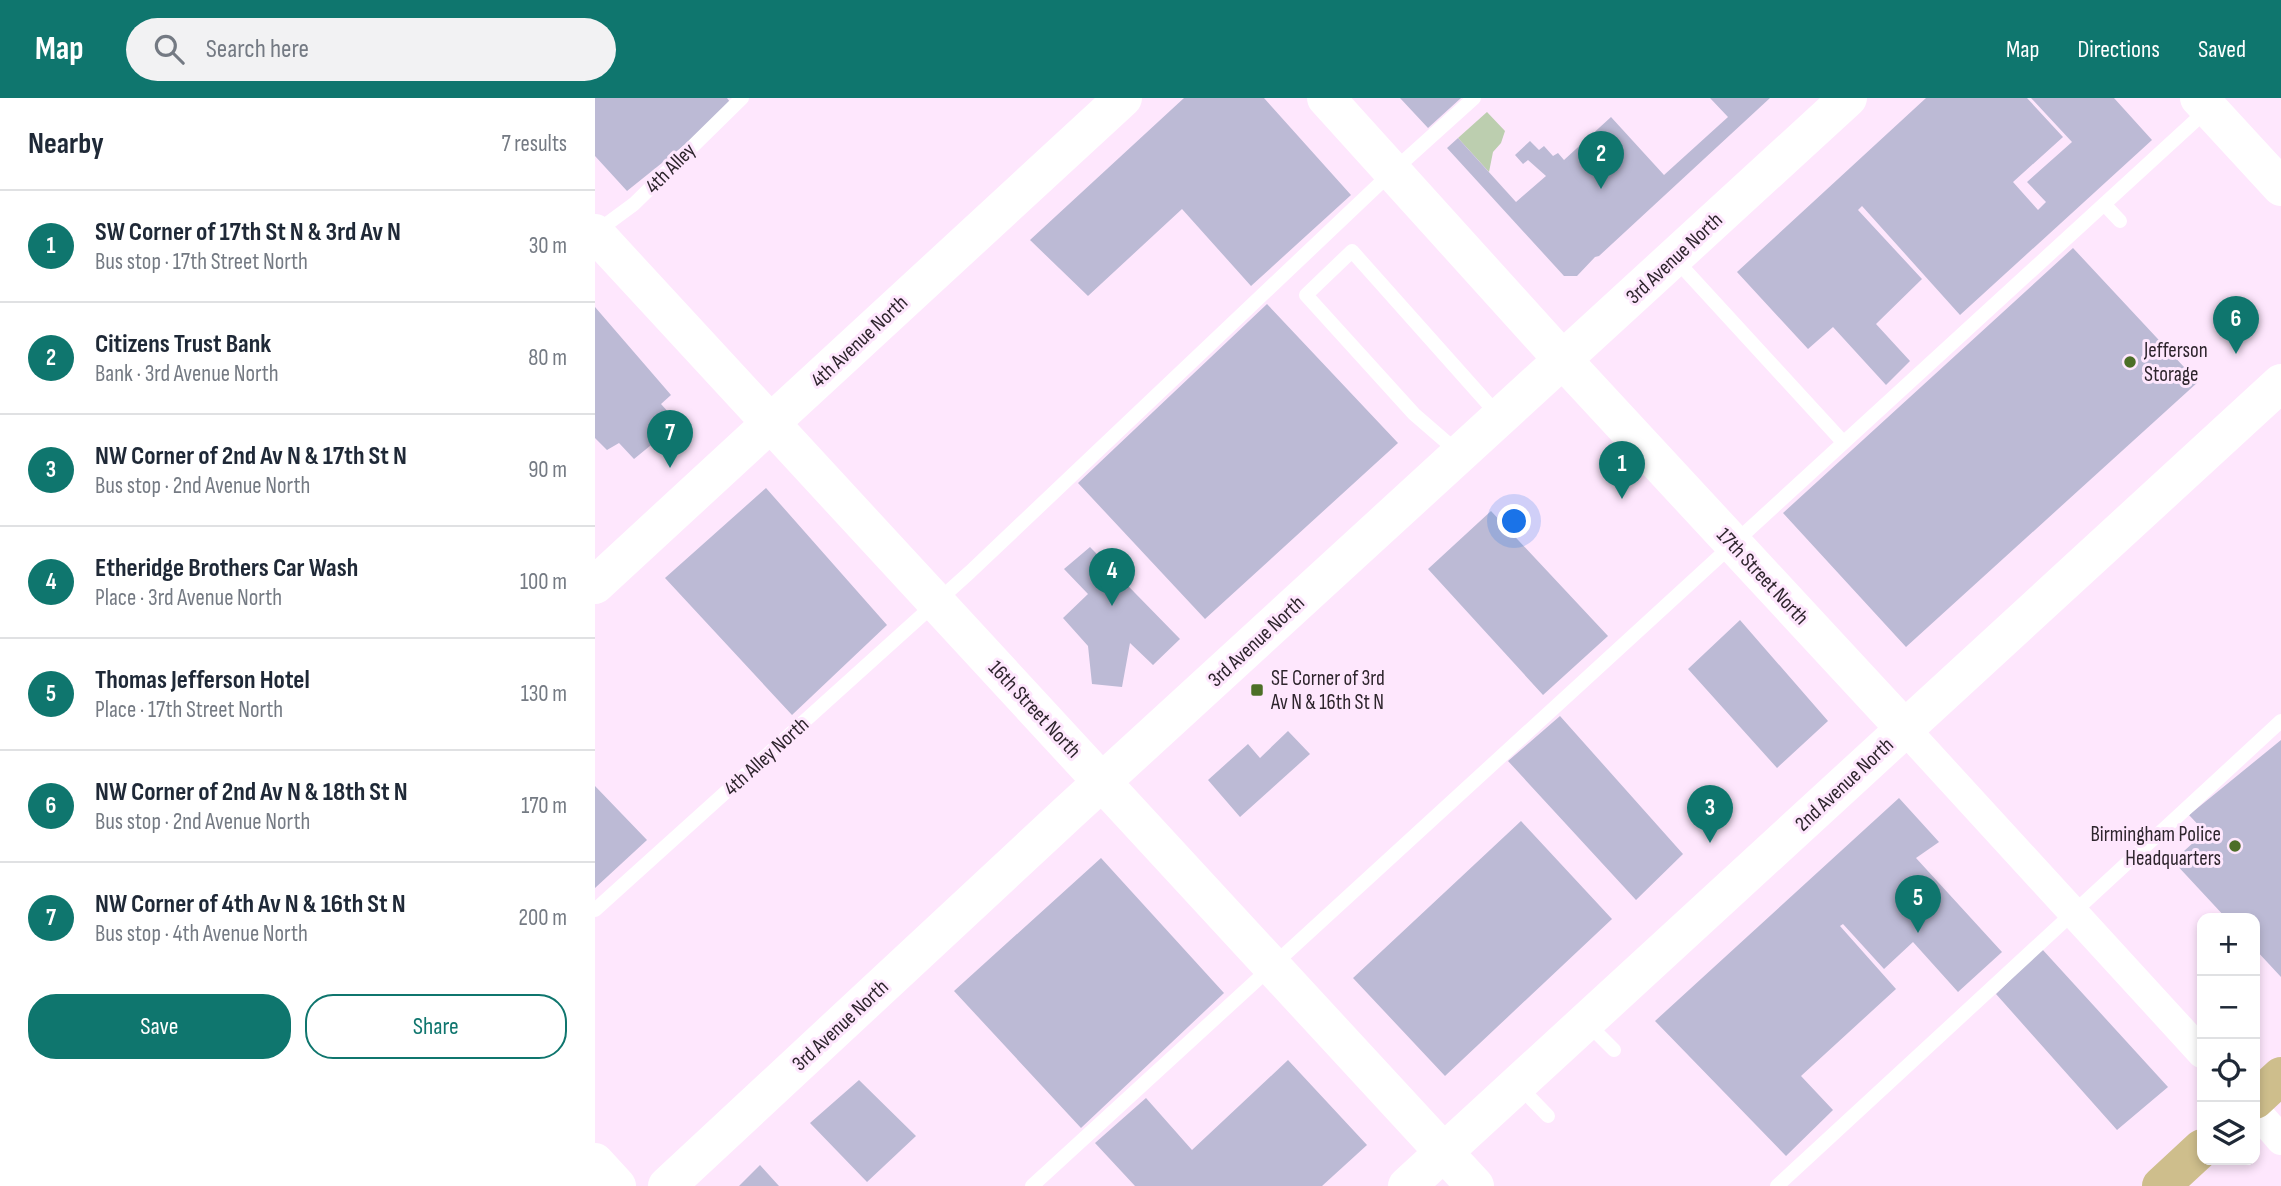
<!DOCTYPE html>
<html lang="en">
<head>
<meta charset="utf-8">
<style>
	:root { --surface:#fff; --page:#f2f2f3; --text:#1f2937; --muted:#747a83; --line:#e0e1e3; --accent:#0f766e }
	body { margin:0; font-family:"Sofia Sans Condensed",sans-serif; background:var(--page); color:var(--text) }
	.controls { position:absolute; right:21px; bottom:21px; display:grid; overflow:hidden; border-radius:14px; box-shadow:0 4px 10px #0003 }
	.controls button { width:63px; height:63px; display:grid; place-items:center; padding:0; border:0; border-bottom:2px solid var(--line); background:var(--surface); color:var(--text); font:35px sans-serif }
	.you { position:absolute; left:920px; top:424px; width:24px; height:24px; margin:-18px; border:5px solid #fff; border-radius:50%; background:#1a73e8; box-shadow:0 0 0 10px #1a73e833 }
	.badge { display:grid; place-items:center; width:46px; height:46px; border-radius:50%; background:var(--accent); color:#fff; font-size:23px; font-weight:700 }
	.pin { position:absolute; translate:-50% -58px; filter:drop-shadow(0 2px 4px #0008) }
	.pin::after { content:''; position:absolute; top:37px; width:24px; height:21px; background:inherit; clip-path:polygon(0 0,100% 0,50% 100%) }
	.list { margin:0; padding:0; list-style:none }
	h2 { display:flex; justify-content:space-between; align-items:center; height:91px; margin:0; padding:0 28px; font-size:30px }
	h2 small { font-size:23px; font-weight:400; color:var(--muted) }
	.list li { display:grid; grid-template-columns:46px 1fr auto; gap:21px; align-items:center; box-sizing:border-box; height:112px; padding:0 28px; border-top:2px solid var(--line) }
	.list b { display:block; font-size:26px; white-space:nowrap }
	.list p { margin:0; font-size:23px; white-space:nowrap; color:var(--muted) }
	.list em { font-size:23px; font-style:normal; color:var(--muted) }
	.actions { display:flex; gap:14px; padding:21px 28px }
	.actions a { flex:1; padding:16px 0; border:2px solid var(--accent); border-radius:28px; text-align:center; font-size:24px; color:var(--accent) }
	.actions .main { background:var(--accent); color:#fff }
	.icon { flex:none; width:38px; height:38px; fill:none; stroke:currentColor; stroke-width:2; stroke-linecap:round; stroke-linejoin:round }
	.map { position:relative; flex:none; width:1686px; height:1088px; overflow:hidden }
	header { display:flex; align-items:center; gap:42px; box-sizing:border-box; height:98px; padding:0 35px; background:var(--accent); color:#fff }
	header strong { font-size:33px }
	nav { display:flex; gap:38px; margin-inline-start:auto; font-size:24px }
	.search { width:490px; height:63px; background:var(--page); display:flex; align-items:center; gap:18px; box-sizing:border-box; padding:0 24px; border-radius:38px; color:var(--muted); font-size:26px }
	main { display:flex }
	aside { flex:1; background:var(--surface) }
	.map>svg:first-child { display:block }
	.green { fill:#bcceaf }
	.building { fill:#bcbad5 }
	.lines { fill:none; stroke-linecap:round; stroke-linejoin:round }
	.lane { stroke:#fff; stroke-width:14 }
	.street { stroke:#fff; stroke-width:30 }
	.secondary { stroke:#fff; stroke-width:38 }
	.primary { stroke:#cebe8c; stroke-width:38 }
	.poi-dot { fill:#4c6f27; stroke:#fee7fd; stroke-width:2.5 }
	.labels { text-anchor:middle; stroke-width:6; stroke-linejoin:round; paint-order:stroke }
	.street-label { font-size:21px; fill:#2e252d; stroke:#fee7fd }
	.poi-label { font-size:21px; fill:#2e252d; stroke:#fee7fd; text-anchor:start }
</style>
</head>
<body>
<header>
<strong>Map</strong>
<div class="search"><svg class="icon" aria-label="search" viewBox="0 0 24 24"><circle cx="10" cy="10" r="6"/><path d="M15 15l6 6"/></svg>Search here</div>
<nav><a>Map</a><a>Directions</a><a>Saved</a></nav>
</header>
<main>
<aside>
<h2>Nearby<small>7 results</small></h2>
<ul class="list">
<li><span class="badge">1</span><div><b>SW Corner of 17th St N &amp; 3rd Av N</b><p>Bus stop · 17th Street North</p></div><em>30 m</em></li>
<li><span class="badge">2</span><div><b>Citizens Trust Bank</b><p>Bank · 3rd Avenue North</p></div><em>80 m</em></li>
<li><span class="badge">3</span><div><b>NW Corner of 2nd Av N &amp; 17th St N</b><p>Bus stop · 2nd Avenue North</p></div><em>90 m</em></li>
<li><span class="badge">4</span><div><b>Etheridge Brothers Car Wash</b><p>Place · 3rd Avenue North</p></div><em>100 m</em></li>
<li><span class="badge">5</span><div><b>Thomas Jefferson Hotel</b><p>Place · 17th Street North</p></div><em>130 m</em></li>
<li><span class="badge">6</span><div><b>NW Corner of 2nd Av N &amp; 18th St N</b><p>Bus stop · 2nd Avenue North</p></div><em>170 m</em></li>
<li><span class="badge">7</span><div><b>NW Corner of 4th Av N &amp; 16th St N</b><p>Bus stop · 4th Avenue North</p></div><em>200 m</em></li>
</ul>
<div class="actions"><a class="main">Save</a><a>Share</a></div>
</aside>
<div class="map">
<svg width="1686" height="1088" viewBox="0 0 1686 1088">
	<rect width="100%" height="100%" fill="#fee7fd"/>
	<path class="green" d="M892,14L910,33L906,45L898,54L894,74L863,40Z"/>
	<path class="building" d="M0,0H132L138,8L32,93L0,58Z
		M589,0H669L756,97L656,188L587,111L493,198L435,142Z
		M805,0H866L833,30Z
		M1115,0H1175L1004,158L1000,159L982,178H969L852,50L863,40L921,104L951,78L933,62L928,66L920,57L935,43L944,52L949,48L958,58L963,55L969,62L1016,19L1069,77L1133,19Z
		M1331,0H1432L1468,39L1418,84L1443,112L1451,104L1432,84L1477,44L1436,0H1519L1557,42L1365,217L1267,108L1263,112L1327,181L1281,226L1315,263L1291,287L1238,229L1213,251L1142,174Z
		M1478,150L1603,284L1311,549L1188,415Z
		M672,206L803,345L610,521L483,385Z
		M0,209L76,297L66,306L83,325L39,361L24,345L12,352L0,340Z
		M171,390L292,527L197,617L70,480Z
		M896,413L1013,538L948,597L833,471Z
		M495,449L585,541L558,567L535,545L527,589L497,586L493,548L468,520L493,496L469,471Z
		M1145,522L1233,623L1182,670L1093,571Z
		M965,618L1088,756L1041,802L913,663Z
		M693,633L715,656L645,719L613,682L653,646L665,660Z
		M1686,642V879L1660,851V820H1631L1578,763L1610,734L1594,717Z
		M0,688L52,742L0,790Z
		M1304,700L1344,744L1321,760L1407,854L1363,894L1318,844L1289,871L1248,826L1245,828L1301,891L1206,978L1238,1012L1191,1058L1060,923Z
		M926,723L1017,821L850,978L758,880Z
		M506,760L629,895L486,1030L359,893Z
		M1447,851L1573,989L1522,1032L1401,896Z
		M693,962L772,1047L727,1088H540L500,1045L551,1000L597,1052Z
		M264,982L321,1038L272,1084L215,1025Z
		M165,1067L184,1088H144Z"/>
	<g class="lines">
		<path class="lane" d="M1509,106L1525,123
			M1,134L39,106L147,0
			M1080,161L1248,344
			M864,355L819,316L711,197L757,153L904,318
			M0,812L375,474L798,73L879,0
			M992,925L1019,952
			M924,988L953,1018
			M437,1088L1613,11
			M1182,1088L1686,623"/>
		<path class="street" d="M1310,631L1607,955
			M1660,1012L1686,1042"/>
		<path class="secondary" d="M731,0L968,262L1310,631
			M1604,0L1686,89
			M0,135L880,1088
			M0,487L528,0
			M0,1064L22,1088
			M72,1088L474,714L1253,0
			M812,1088L1686,285"/>
		<path class="primary" d="M1660,1002L1686,978
			M1566,1088L1607,1050"/>
	</g>
	<g class="poi-dot">
		<circle cx="1535" cy="264" r="7"/>
		<rect x="655" y="585" width="14" height="14" rx="3.5"/>
		<circle cx="1640" cy="748" r="7"/>
	</g>
	<g class="labels">
		<g class="street-label">
			<text transform="translate(75 70) rotate(-45)" y="7">4th Alley</text>
			<text transform="translate(1079 160) rotate(-43)" y="7">3rd Avenue North</text>
			<text transform="translate(264 243) rotate(-43)" y="7">4th Avenue North</text>
			<text transform="translate(1168 478) rotate(47)" y="7">17th Street North</text>
			<text transform="translate(661 543) rotate(-43)" y="7">3rd Avenue North</text>
			<text transform="translate(440 611) rotate(47)" y="7">16th Street North</text>
			<text transform="translate(171 658) rotate(-42)" y="7">4th Alley North</text>
			<text transform="translate(1249 686) rotate(-43)" y="7">2nd Avenue North</text>
			<text transform="translate(245 927) rotate(-43)" y="7">3rd Avenue North</text>
		</g>
		<g class="poi-label">
			<text x="1549" y="259">Jefferson<tspan x="1549" dy="24">Storage</tspan></text>
			<text x="676" y="587">SE Corner of 3rd<tspan x="676" dy="24">Av N &amp; 16th St N</tspan></text>
			<text x="1626" y="743" text-anchor="end">Birmingham Police<tspan x="1626" dy="24">Headquarters</tspan></text>
		</g>
	</g>
</svg>
<div class="controls">
<button>+</button>
<button>−</button>
<button><svg class="icon" aria-label="locate" viewBox="0 0 24 24"><circle cx="12" cy="12" r="6"/><path d="M12 2v4M12 18v4M2 12h4M18 12h4"/></svg></button>
<button><svg class="icon" aria-label="layers" viewBox="0 0 24 24"><path d="M12 4l9 5-9 5-9-5zM3 14l9 5 9-5"/></svg></button>
</div>
<div class="you"></div>
<div class="pin badge" style="left:1027px;top:401px">1</div>
<div class="pin badge" style="left:1006px;top:91px">2</div>
<div class="pin badge" style="left:1115px;top:745px">3</div>
<div class="pin badge" style="left:517px;top:508px">4</div>
<div class="pin badge" style="left:1323px;top:835px">5</div>
<div class="pin badge" style="left:1641px;top:256px">6</div>
<div class="pin badge" style="left:75px;top:370px">7</div>
</div>
</main>
</body>
</html>
